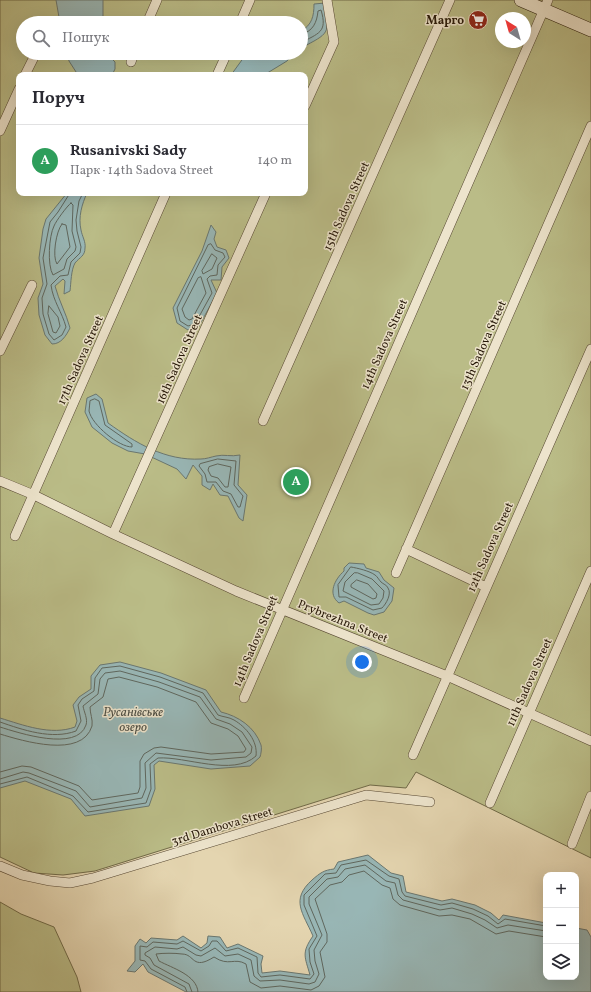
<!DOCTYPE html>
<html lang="uk">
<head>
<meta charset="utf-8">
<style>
	:root { --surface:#fff; --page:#f7f7f7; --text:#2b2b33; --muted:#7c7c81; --line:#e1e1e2; --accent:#7c3aed }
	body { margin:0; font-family:Vollkorn,serif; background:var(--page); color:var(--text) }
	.controls { position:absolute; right:12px; bottom:12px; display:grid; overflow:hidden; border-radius:8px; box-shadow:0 4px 16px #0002 }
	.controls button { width:36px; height:36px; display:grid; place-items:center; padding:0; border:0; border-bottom:1px solid var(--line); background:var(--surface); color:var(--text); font:20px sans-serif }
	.compass { position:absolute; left:495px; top:12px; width:36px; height:36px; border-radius:50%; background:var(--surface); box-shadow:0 4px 16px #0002; rotate:323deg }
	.you { position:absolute; left:362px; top:662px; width:14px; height:14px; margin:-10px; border:3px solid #fff; border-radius:50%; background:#1a73e8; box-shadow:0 0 0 6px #1a73e833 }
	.badge { display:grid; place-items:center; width:26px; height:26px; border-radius:50%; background:var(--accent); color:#fff; font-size:13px; font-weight:700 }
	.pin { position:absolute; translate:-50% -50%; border:2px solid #fff; box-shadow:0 1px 4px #0006 }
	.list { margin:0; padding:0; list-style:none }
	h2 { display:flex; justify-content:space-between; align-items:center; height:52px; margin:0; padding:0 16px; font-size:17px }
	h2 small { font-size:13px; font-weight:400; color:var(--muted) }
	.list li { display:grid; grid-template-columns:26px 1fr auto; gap:12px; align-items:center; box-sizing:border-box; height:72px; padding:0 16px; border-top:1px solid var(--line) }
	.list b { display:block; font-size:15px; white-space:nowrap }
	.list p { margin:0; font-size:13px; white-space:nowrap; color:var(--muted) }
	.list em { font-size:13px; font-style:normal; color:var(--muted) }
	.icon { flex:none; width:22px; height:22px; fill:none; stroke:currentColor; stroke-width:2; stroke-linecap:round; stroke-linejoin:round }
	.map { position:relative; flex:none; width:591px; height:992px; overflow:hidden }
	.search { position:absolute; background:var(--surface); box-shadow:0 4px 16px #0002; left:16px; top:16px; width:292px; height:44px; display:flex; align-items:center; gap:10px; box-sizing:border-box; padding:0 14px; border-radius:22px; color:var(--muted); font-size:15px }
	.panel { position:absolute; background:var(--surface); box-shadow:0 4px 16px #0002; left:16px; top:72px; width:292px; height:124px; border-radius:8px }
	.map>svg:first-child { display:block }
	.green { fill:#babc87; stroke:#706a48; fill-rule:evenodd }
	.water { fill:#98b6b5; stroke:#6a7770 }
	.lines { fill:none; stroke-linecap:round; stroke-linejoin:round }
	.shore { stroke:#5f675e; stroke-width:1 }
	.minor-casing { stroke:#564732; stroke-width:10 }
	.secondary-casing { stroke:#261808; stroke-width:14 }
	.minor { stroke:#ede4cc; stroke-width:9 }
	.secondary { stroke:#ede4cc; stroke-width:13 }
	.labels { text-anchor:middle; stroke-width:3; stroke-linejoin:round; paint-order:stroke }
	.poi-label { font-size:12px; font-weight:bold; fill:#261808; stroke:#ede4cc; text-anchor:end }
	.street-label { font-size:12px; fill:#261808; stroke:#ede4cc }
	.water-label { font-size:13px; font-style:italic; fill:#4e4f45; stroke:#ede4cc }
</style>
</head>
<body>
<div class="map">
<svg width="591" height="992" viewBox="0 0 591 992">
	<rect width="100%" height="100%" fill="#e4d5b0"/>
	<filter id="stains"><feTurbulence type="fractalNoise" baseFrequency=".005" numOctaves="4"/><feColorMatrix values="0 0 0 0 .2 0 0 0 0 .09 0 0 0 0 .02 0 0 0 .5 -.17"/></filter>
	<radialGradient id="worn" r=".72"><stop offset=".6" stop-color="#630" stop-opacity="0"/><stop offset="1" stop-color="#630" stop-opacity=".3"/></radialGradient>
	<path class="green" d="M0,0H591V858L416,772L406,788L370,785L95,871L63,875L34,873L0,857ZM501,18H525V42H501ZM23,23H301V53H23ZM19,75H305V193H19Z
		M0,902L21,914L54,927L77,977L81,992H0Z"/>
	<path class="water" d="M56,0H103V16L95,23H60Z
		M325,3C330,35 329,33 301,48V31C312,25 314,16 314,4Z
		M67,53H106L115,62V69L112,75H78L69,61Z
		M247,53H294L287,61L264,75H231Z
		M67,193H87C82,204 78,217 81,230C82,236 86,242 85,248C85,256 80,257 75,263C71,270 71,283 70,291L64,294L65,281L63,279L55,286C59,301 66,313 70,328C66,336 61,344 52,344L45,335L39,315L38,298L43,284L39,258L43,229L46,219Z
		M211,225L216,232L214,239L217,247L226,250L229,258L222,267L221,280H211L217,293L198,328L188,330L177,323L173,308L202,251Z
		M96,394L102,399L108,423C136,443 165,461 201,459C206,459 211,457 216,456C224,454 231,457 240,455L238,485L247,495L243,521L239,518L228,496L220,495L213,484L210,490L202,485V476L193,465L186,479L177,469L145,454L128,451L112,443L92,427L85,412L87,398Z
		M349,563L364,564L366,568L379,572L384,580L394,588L392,601L384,612L374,615L368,613L344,601L339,603C327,594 335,579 344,571V568Z
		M120,662L161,673L206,690L221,712C238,716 255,727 261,745C262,748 261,754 260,757L250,766L211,769L159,761L154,765L155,789L149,806L85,816L71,799L25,781L0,788V718C23,725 51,736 75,727L77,721L73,705L79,697L91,689V676L100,665Z
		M368,855L391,873L403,876L406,892L442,901L452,899L475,905L491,913L499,920L503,915L546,923V977H576V928L587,930L591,937V992H186L148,972L143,964L135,972L127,971L135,961V946L140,939L146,943L151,938L177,940L183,936L201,948L207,943L208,936L220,937L227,948L238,944L263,956L261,964L262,973L280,971L310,975C305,957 301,953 313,936C303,913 290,900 312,880C320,873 324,870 334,869L338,862Z"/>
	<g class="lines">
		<path class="shore" d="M301,34C313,32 317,22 318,11L321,10C328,33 318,33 301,43
			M70,193L58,212L50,222L43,258L47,284L42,298L43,314L49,334L54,340L62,335L66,327C62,312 53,301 51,285L60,276L68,275L71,262L80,253L81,247L77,231L76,220L79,201L83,193
			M71,203L73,205L72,231L76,247L75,251L67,259L64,269L53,275C47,265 49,236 54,226C56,221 67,206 71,203Z
			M62,224L66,225L70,247L57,264C52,257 56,231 62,224Z
			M211,244L215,250L223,253L225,257L218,265L217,275L210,276L207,279L212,293L195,324L188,326L180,321L177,308L208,245Z
			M212,254L217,258L212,269L203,274L202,271Z
			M201,277L206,293L192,319L189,320L185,317L182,309L198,278Z
			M49,306L58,317L60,326L56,333L53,332L48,314Z
			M95,399L99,401L105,425L132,444V447C119,447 92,425 89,411C89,408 90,404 90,401Z
			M218,459L236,461L234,485L243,496L240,507H238L231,494L223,491L216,482H207L205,474L199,466L200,464Z
			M218,464L231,467L228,487H225L218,478L211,476L208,470L209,467Z
			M351,567C357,568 370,571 375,575C377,576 379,580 381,582C383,584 387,585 388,588C392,594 386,604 382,608L373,610L346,597H339L338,585Z
			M358,573L372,579L384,591L383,598L379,604L371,605L343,591L345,582L354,573Z
			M357,580L368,584L377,594L376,598L373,599L351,587V585Z
			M0,722C23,730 52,740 76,731L81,721L78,705L82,699L94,691L95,678L102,668L120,666L160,677L203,693L218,715C223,717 229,717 234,720C246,727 258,741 256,756C233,777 185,756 158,758L150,764L151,789L146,803L88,812L73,796L27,777L0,784
			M0,727C19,733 77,752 86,725C88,719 84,712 83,706L98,694L100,679L105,673L120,671L159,682L200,697L216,719L230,724L242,732L252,747L251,753L246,757L211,760L156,753L145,763L146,788L142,798L90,807L76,791L29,773L23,772L0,779
			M0,734C23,741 82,759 92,726C93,719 90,714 90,707L103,697L108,679L119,677L157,687L196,702L211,723L228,729L238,736L246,749L244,752L211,754L161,747L154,748L144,754L140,761V787L138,793L92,800L79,786L31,767L22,766L0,772
			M187,992L185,987L151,969L145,961L140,960V946L147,947L153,942L177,944L183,941L201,951L209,946L212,941H217L226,951L238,948L257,957L258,973L261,977L280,975L310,979L314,974L310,962L309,949L317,936L304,905V895L325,874L336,873L341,865L366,860L389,876L399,879L402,892L405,896L441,905L452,903L473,909L488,916L498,924L505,919L546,926
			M192,992L189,984L154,965L150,958L145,955V953L155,947L177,949L183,947L196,955L201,956L215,948L225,956L238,954L251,960L254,976L260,981L280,980L309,984L315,982L319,974L315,961L314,950L322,935L309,904V897L327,879L338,877L345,869L365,865L386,881L395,883L398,895L403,900L440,910L452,908L472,914L485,920L497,928L508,925L546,931
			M198,992C197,975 172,968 159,961L156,954C163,953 175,953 182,954C195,954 192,971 214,957C229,967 234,957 246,964L250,982L261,988L280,986L311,990L319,986L325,977L320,952L327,942V934L315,899L330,885L342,882L349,875L364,871L382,885L390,888L393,899L400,905L439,916L452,915L470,919L496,934L509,931L546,937"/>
		<g class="minor-casing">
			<path id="minor" d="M147,23L157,0
				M240,23L250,0
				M131,62L134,53
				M25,75L36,53
				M217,75L227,53
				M305,106L334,42L327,0
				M0,131L19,89
				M0,351L32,285
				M263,421L450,0
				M0,481L34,495L113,534L236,591L447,676L591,741
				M113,534L266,193
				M15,536L166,193
				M406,549L486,587
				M396,573L591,126
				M244,698L548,0
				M413,755L591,349
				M490,803L591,571
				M572,844L591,796
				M0,866L22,875L50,881L70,883L93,878L366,795L430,802"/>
		</g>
		<g class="secondary-casing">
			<path id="secondary" d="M521,0L591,30"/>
		</g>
		<use href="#minor" class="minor"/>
		<use href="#secondary" class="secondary"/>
	</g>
	<defs>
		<g id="supermarket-disc" transform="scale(1)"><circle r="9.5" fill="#8f2418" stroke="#ede4cc"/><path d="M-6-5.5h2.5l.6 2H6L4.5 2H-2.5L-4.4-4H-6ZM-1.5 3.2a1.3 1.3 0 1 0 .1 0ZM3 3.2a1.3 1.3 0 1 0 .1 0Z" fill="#fff"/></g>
	</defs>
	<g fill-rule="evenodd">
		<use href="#supermarket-disc" x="478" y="20"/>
	</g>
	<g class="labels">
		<g class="poi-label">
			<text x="464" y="24">Марго</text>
		</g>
		<g class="street-label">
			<text transform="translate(346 206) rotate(-66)" y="4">15th Sadova Street</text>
			<text transform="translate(384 344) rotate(-66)" y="4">14th Sadova Street</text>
			<text transform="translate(483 345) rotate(-66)" y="4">13th Sadova Street</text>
			<text transform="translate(179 359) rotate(-66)" y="4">16th Sadova Street</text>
			<text transform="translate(80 360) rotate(-66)" y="4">17th Sadova Street</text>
			<text transform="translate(490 547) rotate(-66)" y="4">12th Sadova Street</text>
			<text transform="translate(343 621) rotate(22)" y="4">Prybrezhna Street</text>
			<text transform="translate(255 641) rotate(-67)" y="4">14th Sadova Street</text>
			<text transform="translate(529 682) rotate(-66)" y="4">11th Sadova Street</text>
			<text transform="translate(222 826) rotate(-17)" y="4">3rd Dambova Street</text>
		</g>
		<g class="water-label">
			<text x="133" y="716">Русанівське<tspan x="133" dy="15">озеро</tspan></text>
		</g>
	</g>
	<rect width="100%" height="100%" filter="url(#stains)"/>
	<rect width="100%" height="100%" fill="url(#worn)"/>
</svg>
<div class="controls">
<button>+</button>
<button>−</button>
<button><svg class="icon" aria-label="layers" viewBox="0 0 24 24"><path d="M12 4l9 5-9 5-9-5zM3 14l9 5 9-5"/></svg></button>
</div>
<svg class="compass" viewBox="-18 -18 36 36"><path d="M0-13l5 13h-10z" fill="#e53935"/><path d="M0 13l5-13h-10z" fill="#7c7c81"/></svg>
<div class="you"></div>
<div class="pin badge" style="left:296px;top:482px;background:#2e9e5b">A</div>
<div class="search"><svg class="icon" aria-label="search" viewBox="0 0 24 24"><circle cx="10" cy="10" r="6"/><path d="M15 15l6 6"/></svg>Пошук</div>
<section class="panel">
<h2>Поруч<small></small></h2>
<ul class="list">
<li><span class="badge" style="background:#2e9e5b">A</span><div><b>Rusanivski Sady</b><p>Парк · 14th Sadova Street</p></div><em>140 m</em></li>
</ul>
</section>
</div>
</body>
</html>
